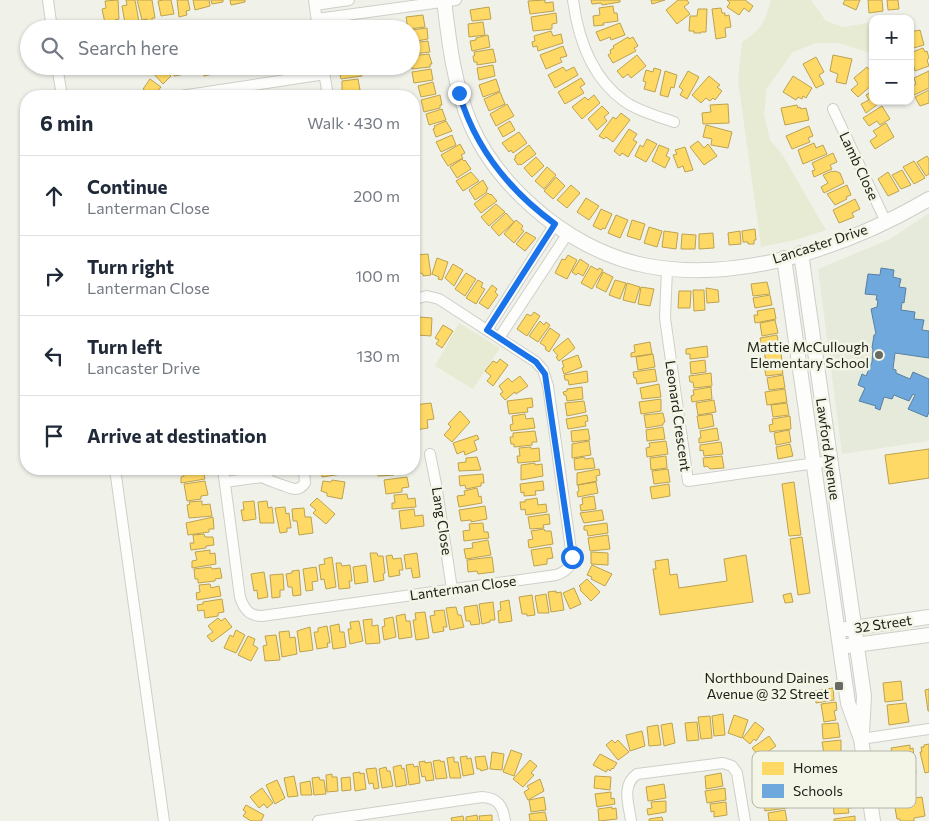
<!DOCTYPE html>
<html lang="en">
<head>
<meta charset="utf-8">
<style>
	:root { --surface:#fff; --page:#f2f2f3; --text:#1f2937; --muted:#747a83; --line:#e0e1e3 }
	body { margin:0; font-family:Commissioner,sans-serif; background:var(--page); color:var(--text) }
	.controls { position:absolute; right:15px; top:15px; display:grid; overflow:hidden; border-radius:10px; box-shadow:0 1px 4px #0004 }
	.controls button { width:45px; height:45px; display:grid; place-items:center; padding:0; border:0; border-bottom:1px solid var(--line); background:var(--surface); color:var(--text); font:25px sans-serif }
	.stop { position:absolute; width:15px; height:15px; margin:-11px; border:4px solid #1a73e8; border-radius:50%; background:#fff }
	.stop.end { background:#1a73e8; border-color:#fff; box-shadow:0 1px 5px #0008 }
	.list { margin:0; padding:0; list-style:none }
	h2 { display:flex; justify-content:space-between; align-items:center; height:65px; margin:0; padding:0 20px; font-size:21px }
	h2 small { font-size:16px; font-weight:400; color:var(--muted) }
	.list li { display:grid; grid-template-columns:32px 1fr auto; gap:15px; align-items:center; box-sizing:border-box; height:80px; padding:0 20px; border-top:1px solid var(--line) }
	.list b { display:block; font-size:19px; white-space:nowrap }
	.list p { margin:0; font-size:16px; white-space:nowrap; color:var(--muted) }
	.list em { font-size:16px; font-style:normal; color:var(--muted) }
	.icon { flex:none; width:28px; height:28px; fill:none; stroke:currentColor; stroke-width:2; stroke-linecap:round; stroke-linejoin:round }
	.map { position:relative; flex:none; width:929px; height:821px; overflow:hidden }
	.search { position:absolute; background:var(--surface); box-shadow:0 1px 4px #0004; left:20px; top:20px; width:400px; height:55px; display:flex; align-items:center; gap:12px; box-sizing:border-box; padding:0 18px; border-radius:28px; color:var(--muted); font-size:19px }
	.panel { position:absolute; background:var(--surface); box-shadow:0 1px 4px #0004; left:20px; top:90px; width:400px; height:385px; border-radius:20px }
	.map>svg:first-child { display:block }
	.built { fill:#e6eada }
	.green { fill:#e7ebd4 }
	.homes { fill:#ffd966; stroke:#bca250 }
	.schools { fill:#6fa8dc; stroke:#5780a2 }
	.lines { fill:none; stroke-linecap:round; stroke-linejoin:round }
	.street-casing { stroke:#cdcfc8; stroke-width:12 }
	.secondary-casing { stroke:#cdcfc8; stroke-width:16 }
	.street { stroke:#fdfdfc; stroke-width:10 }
	.secondary { stroke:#fdfdfc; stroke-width:14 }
	.route { stroke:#1a73e8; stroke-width:6 }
	.poi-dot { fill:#696a63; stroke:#f3f5e6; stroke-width:2 }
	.labels { text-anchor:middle; stroke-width:5; stroke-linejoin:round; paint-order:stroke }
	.street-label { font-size:14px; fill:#20211b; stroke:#f3f5e6 }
	.poi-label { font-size:14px; fill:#20211b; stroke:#f3f5e6; text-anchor:end }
	.key { fill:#f3f5e6; stroke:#b4b5a9; stroke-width:1 }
	.key-label { font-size:14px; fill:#20211b }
</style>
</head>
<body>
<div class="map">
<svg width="929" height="821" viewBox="0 0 929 821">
	<rect width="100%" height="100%" fill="#f0f2ea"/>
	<path class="built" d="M929,213V441L842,454L818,269L890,239Z"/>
	<path class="green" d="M771,0H811L826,21L843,27L873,22V54L839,43H816L793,52L767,88L764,114L770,140L782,154L826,230L795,240L761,247L738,80L742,42C762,30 765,21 771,0Z
		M459,323L500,348L473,389L435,366Z"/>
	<path class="homes" d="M118,0L119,19L105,23L102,9L106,8L105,1Z
		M126,0H135L139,22L125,23L122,6L127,5Z
		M137,0H152L155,18H152V21L147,22V19L142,20Z
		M163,0H171L174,14L161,16L158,1Z
		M177,0H188L190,10L186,11L187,15L179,17Z
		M193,0H209L210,6L195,10Z
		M211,0H223V2L212,4Z
		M230,0H245V2L231,5Z
		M545,0V3L553,2L554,11L530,14L528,1Z
		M591,0H620V2L602,5L601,3L592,4Z
		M651,0H665L652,4Z
		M678,0H687L689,3L684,7L690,14L677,24L666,10Z
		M727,0H745L753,6L749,12L744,8L739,15L727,7L730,3Z
		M845,0H860L856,10L843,4Z
		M868,0H882L883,11L869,13Z
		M887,0H898L899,9L888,10Z
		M613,6L614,13H617L618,21L603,23L604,25L594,26L593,16L600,15L599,8Z
		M489,7L491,19L472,21L470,10Z
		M721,8L722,13H725V16L729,15L731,27L725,28L726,37L716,39L712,9Z
		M698,9H707L706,32H701V33H694V31H689L690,16H697Z
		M556,13L557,23L552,24V29L533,31L531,17Z
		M423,15L425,27L408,29L406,17Z
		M483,22L485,35L469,37L468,24Z
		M620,23L625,35L611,40L610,37L600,41L596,32Z
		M358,24V28L360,29H338L342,28V25Z
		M427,28L428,39L411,42V30Z
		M920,30L924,45L910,49V40H912L910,32Z
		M551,31L553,36L561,34L563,43L538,51L537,46L533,47L532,42L535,41L534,36Z
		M488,35L490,47L472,51L470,41L476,40V38Z
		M628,37L629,39L633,37L638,46L634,48L636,51L613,63L608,55L611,53L610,50L614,48L613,46Z
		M428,41L430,52L413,54L412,43Z
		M563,46L567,56L560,58L562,62L546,69L540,55Z
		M923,48L925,52L927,51L929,58L927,60L929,66L915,71L910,53Z
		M493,49L496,62L477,65V62H474L473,56L475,55L474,52Z
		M429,54L432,64H430V67L412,69L411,56Z
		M637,55L646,66L631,78L628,74L623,78L617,71Z
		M833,55L852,59L846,84L836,82L838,74L830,71Z
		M816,57L824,72L819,75L824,84L816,88L803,64Z
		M493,65L495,76L479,80L477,68Z
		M118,66H129L124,72Z
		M158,66L160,68L163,66L171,76L163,84L152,72Z
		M171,66H183L185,74L174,76Z
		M186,66H197L198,71L187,74Z
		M200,66H212L213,74L204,76Z
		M214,66H225V71L215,73Z
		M343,66H359L362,76L341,79L339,70H343Z
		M563,67L566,71L574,67L578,75L555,88L548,75Z
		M867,67L873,74V84L858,97L851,90L858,84L854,78Z
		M654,68L661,70L655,92L644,89L646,82L643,81L646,70L653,72Z
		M431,69L433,80L414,83L412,72Z
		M665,71L677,75L674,88L671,87L668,97L660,95Z
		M688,71L699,77L687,99L680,95L683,90L679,87Z
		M929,71V88L914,95L910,87L916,84L914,78Z
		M709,76L720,85L717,87L722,91L715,100L713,98L710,101L706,98L701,103L692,95Z
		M793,76L812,88L806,98L803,96L802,99L798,97L796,100L783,92Z
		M581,78L585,84L580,87L584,93L565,104L558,92Z
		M150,79L161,87L154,96L143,89Z
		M358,79L360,90L342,93V81Z
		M496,79L500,91L483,97L479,85Z
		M433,82L436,94L421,97L418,86Z
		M929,90V103L920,106L915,97Z
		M873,91V101H882L866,113L861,104L869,100L866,95Z
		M363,92V96H347L346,95Z
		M500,92L505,104L489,111L484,99Z
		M440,95L442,105H440V108L424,112L421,100Z
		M594,95L600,103L582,119L572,107L585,97L588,100Z
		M507,104L514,116L496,126L490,114Z
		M728,104L729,123L703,124L702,113L711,112L710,105Z
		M797,105L798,108L800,107L801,109L806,108L809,120L785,125L781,108Z
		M602,106L609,113L604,117L607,121L597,130L588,119Z
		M882,106L890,119L880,125L877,121L869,126L863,118Z
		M442,109L446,120L429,125L426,114Z
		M621,113L630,120L613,142L606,137L604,139L599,136L613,117L616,119Z
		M446,121L452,131L436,137L433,129L435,128L434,126Z
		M510,121L515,130L503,137L498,128Z
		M886,123L894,137L875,149L870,141L877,136L873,131Z
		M706,125L732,132L728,148L711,145L712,139L703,137Z
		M809,126L813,136L808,138L810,142L792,149L786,136Z
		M629,129L637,134L633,140L637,142L628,157L622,153L620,156L614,151Z
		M519,132L527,143L513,153L511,150L509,152L502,143Z
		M452,135L456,145L441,152L436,142Z
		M647,139L657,144L646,162L635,156L640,145L643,147Z
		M698,141L704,148L708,144L717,156L704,165L690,147Z
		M814,143L816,148L823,145L827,154L803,164L798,150Z
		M460,144L465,153L461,155L463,158L448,166L441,155Z
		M529,145L536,154L521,165L520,164L518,165L514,159L516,158L515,156Z
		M659,145L669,149L666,156L670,158L665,168L652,161Z
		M685,147L693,170L685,172L683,166L678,168L673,155L677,154L675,150Z
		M833,153L837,162L830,165L832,169L814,177L812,171L815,170L812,163Z
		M927,156L929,159V174L926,176L917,162Z
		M536,157L544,166L532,177L524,168Z
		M462,159L464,161L465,160L471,169L457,178L450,167Z
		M914,161L925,178L914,184L903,167Z
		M547,167L556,175L544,189L535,181Z
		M902,170L911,185L901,189L892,175Z
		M832,171L833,172L835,171L840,173L844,183L824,193L821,187L828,183L823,175Z
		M471,172L479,181L463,191L456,181Z
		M888,172L899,191L888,196L878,179Z
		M556,177L565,186L553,199L544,191Z
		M483,180L488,189L486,190L487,192L475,200L469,190Z
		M571,185L580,193L567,208L557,200Z
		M847,185L851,195L846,197L847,199L835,205L827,194Z
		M488,193L490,195L491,194L497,201L481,213L474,204Z
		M586,198L599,206L589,220L577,212Z
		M855,199L860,209L852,213L854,217L839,223L833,210Z
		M496,204L505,212L489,226L481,217Z
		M601,209L612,214L605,229L603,228L601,230L593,226Z
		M506,213L514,222L499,236L491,227Z
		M616,215L628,220L620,238L608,233Z
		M516,220L523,226L521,229L524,231L514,243L504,234Z
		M632,220L645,224L640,240L627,236Z
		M649,227L662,231L657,247L644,243Z
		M755,229L756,240H754V244H748V242H743L742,231Z
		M664,231L678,233L676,249L662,247Z
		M740,231L741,244L729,245L728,233Z
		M526,232L536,238L525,251L516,244Z
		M713,233L714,248L699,249V234Z
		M682,234L696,235L695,249H681Z
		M428,254L431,275L423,276V274L418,272L416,255Z
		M568,255L577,260L567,279L555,273L562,259L565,260Z
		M437,258L448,262L442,280L438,279L439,277L432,274Z
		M580,259L589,265L583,276L578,273L576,275L572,272Z
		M453,264L463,270L454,286L445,278Z
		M591,266L598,270L599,268L603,270L592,289L581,283Z
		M603,272L613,277L606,292L596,287Z
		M466,273L476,279L465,296L455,289Z
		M478,280L483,283L481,287L485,289L476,304L466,298Z
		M615,280L626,283L620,299L609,295Z
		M767,282L770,294L753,296L751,284Z
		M627,283L640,287L635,303L623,300Z
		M492,285L497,289L495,292L498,295L488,309L479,303Z
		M641,287L654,289L650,306L638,304Z
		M706,288L718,290L719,302L707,303Z
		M693,290H704L705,310L694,311Z
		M679,291H691L690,308H678Z
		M770,295L772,305L755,308L753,298Z
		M774,308L776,319L755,323L754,315H758L757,311Z
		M534,312L540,316L527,336L517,329L527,314L531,316Z
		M419,317L432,318L431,336L418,335Z
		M775,320L778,333L762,336L760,323Z
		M540,321L544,325L546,322L550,325L538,342L529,336Z
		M443,325L453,331L442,348L436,344L439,340L435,338Z
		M550,328L560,335L549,352L545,349L546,347L540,343Z
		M777,335L779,346L762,349L760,338Z
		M568,338L575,348L559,361L556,357L558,356L553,350Z
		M650,342L652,354L631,357V353L635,352L634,345Z
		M707,346L708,357L690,359V354H686V349Z
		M780,347L782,360L766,363L764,350Z
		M653,354L655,367L638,370L636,357Z
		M578,355L582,367L564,374L562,368L564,367L562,361Z
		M500,359L508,365L493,386L487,381L491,376L485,371L493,361L497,363Z
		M705,360L706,372L691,374L690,362Z
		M781,362L783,374L766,376L764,365Z
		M655,369L657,381L637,384L636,378H634L633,372Z
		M587,371L588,382L569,385L568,380H565L564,375Z
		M711,373L712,386L694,388L693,382H690L689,376Z
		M783,375L785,388L769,390L767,378Z
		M520,376L528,386L516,394L515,392L505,400L500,394L503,392L499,386L508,378L512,382Z
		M659,384L661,397L642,399L640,388Z
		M582,387L583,399L567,401L566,395H564L563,392L567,391V389Z
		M711,387L712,399L692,402L691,396L694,395L693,390Z
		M785,389L787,402L767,405L765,392Z
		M532,398L533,407L527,408L528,412L509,414L507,401Z
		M661,399V411L641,414L639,402Z
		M714,400L716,412L698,415L696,403Z
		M584,401L586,412L567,416L565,403Z
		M431,403L434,419L427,420L428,428L416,430L414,405Z
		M787,403L789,415L773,417L771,405Z
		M460,411L470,422L452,442L444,435L451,427L448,424Z
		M663,413L665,422L663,423V425L646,428L644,415Z
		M525,414L526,419L533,418L535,428L511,431L510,425L513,424L512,416Z
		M712,414L714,426L699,429L697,416Z
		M587,415L588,421L585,422L586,426L568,429L566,419Z
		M790,416L791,429L770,432L769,425L773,424L772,419Z
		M663,427L665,439L647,441L646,430Z
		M717,428L719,440L699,443V438H701L700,431Z
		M588,429L590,440L572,442L571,431Z
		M789,430L791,442L776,445L774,433Z
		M535,431L537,442H532V445L514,447V444H511L510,437H513V433Z
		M477,435L479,439L474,441L477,450L465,455L464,451L457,454L453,443Z
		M589,441L591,455L572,458V444Z
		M666,441L668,454L647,457L646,448L650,447L649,443Z
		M721,442L723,454L704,456L703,450L700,451V445Z
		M790,444L793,456L778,459L776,447Z
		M531,447V449L539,448L540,461L518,463L517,456H520L519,448Z
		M929,449V478L889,484L885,455Z
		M666,456L667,468L651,470L650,458Z
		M722,456L724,468L710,469L707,466L704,467L703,458Z
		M477,457L481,470L459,471L458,463L466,462V458Z
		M584,457L585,459L593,458L595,468L575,470L574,459Z
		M535,463V465L542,464L543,476L521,480V465Z
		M183,469H203L205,479L181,483V477L184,476Z
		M321,469H341L342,474L322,477Z
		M382,469H401V472L394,473V475L378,476V470Z
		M599,469L600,475L596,476L597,481L577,485V473Z
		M668,469L670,482L654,484L652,471Z
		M483,474L484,483H481V486L466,489L465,485L460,486L459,476Z
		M407,477L409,487L402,488V492L386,494L384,480Z
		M332,480L345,482L342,499L327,496V493L321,491L323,481L331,482Z
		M205,481L208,495L201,496V499L187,501L184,484Z
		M543,481L544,490L535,491L536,495L524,496V492L521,493L520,484Z
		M596,482L598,493L578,497L577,492L579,491L578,485Z
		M794,482L801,535L789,536L782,484Z
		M669,484L670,496L652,499L650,487Z
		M477,488L479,497L481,496L482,503L459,507L457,496L465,495L464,491Z
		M407,494L408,499L415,498L416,507L392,509V503H395L394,495Z
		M594,496L596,509L581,511L580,505L583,504L582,498Z
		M317,498L335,514L326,524L313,513L316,510L310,505Z
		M537,498L538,505L546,504L547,512L526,515L525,509L521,510L520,502H525V500Z
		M202,501V505L210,504L212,516L189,518L187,505L190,504L189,502Z
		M254,501L256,519L243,521L241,510H244L243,502Z
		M267,501L268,508L272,507L274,523H260L258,502Z
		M485,506L487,519L471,522V520L461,521L459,510Z
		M285,507L286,514L289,513L291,528H287V532L280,533L275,508Z
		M304,508L305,517H311L313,533L299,535L297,521H293L292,509Z
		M414,509L415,516L423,515L424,526L401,529L399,511Z
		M602,510L604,520L584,523L580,513Z
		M549,514L550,524L543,525L544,528L530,529L528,517Z
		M213,517L214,529H209V532L188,535L186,523Z
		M483,523L484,532H488L489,538L464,541L463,531L470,530L469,524Z
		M607,523L608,533L588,536L587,530H584V526Z
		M544,529L545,531H551L553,544L529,548L528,540L533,539L531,531Z
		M204,534L205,537H213L214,545L206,546V548L191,550L190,543H194L193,535Z
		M608,535L610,549L590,551L588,538Z
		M802,537L810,593L798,595L790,539Z
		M488,540L491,555L466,559L464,549L473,548L472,543Z
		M551,547L553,558L547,559V564L534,566L531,550Z
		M210,550V554L215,553L216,564L192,568V561L197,560L195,552Z
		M591,552L608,553V565L591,564Z
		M370,553H377L378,556H383L385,573L383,574L384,580L374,582Z
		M417,553L420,577L413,578L411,568L406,569L404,555Z
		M392,555L393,559L401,558L403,570H399L400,575L389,577L386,556Z
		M746,555L753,602L660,615L653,569H656L655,561L668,559L670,575L677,574L679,588L727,581L724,559Z
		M332,557L336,587L326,589L324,579L321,580L319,565L325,564L324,559Z
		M492,557L494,572L478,574L477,571L468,572L467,560Z
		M336,563H341L342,566L350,565L352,581H349L350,588L339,589Z
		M366,565L368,582L355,584L353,567Z
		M592,565L612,574L605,586L591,579L592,577L587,575Z
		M211,567L212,569L220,568L222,578L215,579V581L198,583V579H195L194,569Z
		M316,567L318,581L312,582L313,590L306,591L303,569Z
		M299,570L301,595L293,596L292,587H288L286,574L292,573V571Z
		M264,572L268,597L258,599L257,590L254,591L251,574Z
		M283,574L284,590H280V597L272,598L270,575Z
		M587,579L600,592L591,601L580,590L581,588L579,586Z
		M210,584L211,588L219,586L221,596L197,600L196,593L200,592L199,585Z
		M574,588L581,604L570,609L563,593Z
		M556,591V593L561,592L564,610L551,612L548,592Z
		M791,593L793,602L785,603L783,595Z
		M546,594L549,613H538L535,596Z
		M532,595L535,615L527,616V614H522L519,597Z
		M222,599L224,612L218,613V616L205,618L204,610L198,611L197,605L203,604V602Z
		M509,600L512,621L499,623L498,611L501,610L500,602Z
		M493,602L495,620H490V622L482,624L479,604Z
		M477,605L480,624L471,625L470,621H466L464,607Z
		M456,607L458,615H461L464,627L450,630L446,608Z
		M444,610L447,627H443L444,631L433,633L430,616L435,615L434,611Z
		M425,612L429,638L416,640L413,620H416L415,613Z
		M405,614L406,621H410L412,637L399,639L396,616Z
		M393,617L396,637L384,640L382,627L385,626L384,619Z
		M218,618L221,621L225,618L232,627L212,642L207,636L213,632L208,626Z
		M372,619V626L378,625L380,643L366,644L363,620Z
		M359,621L363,641L350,644L348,629H351L350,622Z
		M339,624L340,632H344L346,647L333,649L330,626Z
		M327,626L330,643H327L328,647L317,649L314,632H318V628Z
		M310,627L313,650L300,652L297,631Z
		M236,630L245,635L236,653L224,648L230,635L233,637Z
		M289,631L290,638L295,637L297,654L282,657L279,632Z
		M276,635L280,660L265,661L263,646L267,645L265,636Z
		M248,636L255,639L253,645L258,648L251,661L238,655Z
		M901,681L903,700L885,702L883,683Z
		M833,688L834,700L816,703L814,691Z
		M929,689V711H928L925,690Z
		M836,702L837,710L834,711L836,720L824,722L821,704Z
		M906,703L909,722L889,725L887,705Z
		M723,714L725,735L714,736L712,716Z
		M734,715L748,720L742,738L728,733Z
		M710,716L712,738L701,739L698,717Z
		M697,722L699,740L687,741L685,723Z
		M755,722L764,729L756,741L754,739L750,744L743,738Z
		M672,723L675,743L664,746L661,725Z
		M838,723L840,737L823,739L822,724Z
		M658,725L661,745L649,746L647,727Z
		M642,731L645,746L630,751L626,735Z
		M769,736L776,746L760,757L752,748Z
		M612,740L615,743L618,740L629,752L618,760L606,745Z
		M841,740V758L825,760L822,742Z
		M929,744V772L925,773L920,752H922L921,747H924V745Z
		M910,745V749L913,748L916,774L895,778L894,767L890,768L888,752H892L891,748Z
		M511,750L522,754L514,776L503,772Z
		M492,752L504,754L502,770L490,769Z
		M600,754L617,763L613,769L612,768L610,771L608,769L606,772L593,765Z
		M467,756V759L471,758L474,774L463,776L460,757Z
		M485,756L488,769L481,771L480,769H477L475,757Z
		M454,757V762H458L461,778H450L447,758Z
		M440,760L441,762L444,761L447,778L436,779L433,761Z
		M530,760L537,766L531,773L534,775L523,787L513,779Z
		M425,761V763L431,762L434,780L426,781L425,776L422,777L419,762Z
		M413,764L414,767L418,766L420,783L409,785L406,765Z
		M401,765L402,769L404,768L407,785L396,787L393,767Z
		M386,767L387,771H390L393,786L382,788L379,769Z
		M376,768L379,788L374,789L373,783L369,784L366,769Z
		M360,772V774L364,773L366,789L355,791L353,773Z
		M721,773L723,786L706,789L705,776Z
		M332,774V777H337L338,791L327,792L326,775Z
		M294,776L298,796L288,797L284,778Z
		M595,776L611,777L610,790L594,788Z
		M319,777L320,780H324L326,794L314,795L312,778Z
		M350,777L351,790L342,791L341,778Z
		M540,779L544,791L528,800L524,792L529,789L527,786Z
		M277,780L285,798L275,804L266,785Z
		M310,781L312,795H301L300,783Z
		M664,784L666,798L648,801L646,787Z
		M262,788L273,803L267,808L264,804L259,808L250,797Z
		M725,788L726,800L707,803L705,791Z
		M611,792V799L614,798L615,804L597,807L595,794Z
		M914,794L915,798L922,797L925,816L914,818V821H900V819H897L894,802H897V796Z
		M544,797L546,810L531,812L529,800Z
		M785,798L787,808L765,811L764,803H767L766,800Z
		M851,798L852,808H848L849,813L834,814L833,800Z
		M666,801V812L648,815L647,809L652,808L651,802Z
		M726,802L727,815L714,817V811L711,812L710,804Z
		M246,805L264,815L261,821H251L243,816L246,812L243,810Z
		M612,807V809L616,808L617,819L599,821L598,809Z
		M785,810L787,821H769L768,813Z
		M545,812L547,821H530L529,814Z
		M477,815L478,821H466V817Z
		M492,815V821H480L479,816Z
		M463,816L464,821H452L451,818Z
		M855,816V821H834V819Z
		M662,817L663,821H649V819Z"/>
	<path class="schools" d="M881,268L894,270L893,277L901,279L899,287L906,288L904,303L902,302L901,310L915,312L914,319L924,320L922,330L929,331V358L895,353L893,369L896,370V373L910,379L913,372L929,379V412L927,417L908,409L915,395L913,394L909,401L894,395L892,399L884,397L880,410L875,408L876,406L859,401L865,388L858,385L862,374L866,376L872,362L873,349L872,348L874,335L876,334L871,309L877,307L878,300H876L877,295L865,294L868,274L880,275Z"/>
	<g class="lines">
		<g class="street-casing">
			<path id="street" d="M48,0L52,29
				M314,0L318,29
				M573,0C578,38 591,77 624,101C638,111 657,116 674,122
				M315,5L349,0
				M317,19L456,0
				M57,66L62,96
				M323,66L328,96
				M181,96L325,74
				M833,109L886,222
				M667,269L665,318L688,481L830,461
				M487,330L555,224
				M499,338L568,233
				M430,454L436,484L452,589
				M115,469L164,821
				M223,469L240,597C244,609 249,616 262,616L556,575C566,572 571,567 572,557L548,386L543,370L536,362L439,299L427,296L414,299
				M262,477C269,481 275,482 282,485C291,488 298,493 305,483L304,469
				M225,482L262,477L273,469
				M861,739L929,729
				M318,821L482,797C498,798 503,806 505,821
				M631,821C629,805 621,785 637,774L723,763L732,766L737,773L745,821"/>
		</g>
		<g class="secondary-casing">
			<path id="secondary" d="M444,0C449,42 454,86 471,125C485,157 506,183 532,206C564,235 605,258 648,266C742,283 849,246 929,199
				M801,253L864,696L862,733
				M784,258L848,703L861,739L873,821
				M846,629L929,617
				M848,646L929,635"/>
		</g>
		<use href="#street" class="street"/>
		<use href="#secondary" class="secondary"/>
	</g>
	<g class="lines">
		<path class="route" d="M459,93C475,148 510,191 555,224L487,330L536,362L545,374L572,557"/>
	</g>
	<g class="poi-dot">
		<circle cx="879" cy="355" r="5"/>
		<rect x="834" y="681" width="10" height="10" rx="2.5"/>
	</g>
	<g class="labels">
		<g class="street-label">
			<text transform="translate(859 166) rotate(65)" y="5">Lamb Close</text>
			<text transform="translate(820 244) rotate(-18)" y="5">Lancaster Drive</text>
			<text transform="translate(678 416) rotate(82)" y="5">Leonard Crescent</text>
			<text transform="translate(828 449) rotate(82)" y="5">Lawford Avenue</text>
			<text transform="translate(442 521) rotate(81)" y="5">Lang Close</text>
			<text transform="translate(463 588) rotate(-8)" y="5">Lanterman Close</text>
			<text transform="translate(883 624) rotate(-8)" y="5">32 Street</text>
		</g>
		<g class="poi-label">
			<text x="869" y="352">Mattie McCullough<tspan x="869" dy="16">Elementary School</tspan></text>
			<text x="829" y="683">Northbound Daines<tspan x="829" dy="16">Avenue @ 32 Street</tspan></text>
		</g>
	</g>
	<rect x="752" y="751" width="164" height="57" rx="8" class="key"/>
	<rect x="762" y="762" width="22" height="13" fill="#ffd966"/>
	<rect x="762" y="784" width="22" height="14" fill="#6fa8dc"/>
	<g class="key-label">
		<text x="793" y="773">Homes</text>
		<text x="793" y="796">Schools</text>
	</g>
</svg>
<div class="controls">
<button>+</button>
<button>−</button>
</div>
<div class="stop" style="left:572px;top:557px"></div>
<div class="stop end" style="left:459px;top:93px"></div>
<div class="search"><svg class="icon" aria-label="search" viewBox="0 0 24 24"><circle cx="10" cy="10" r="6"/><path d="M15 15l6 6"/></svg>Search here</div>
<section class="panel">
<h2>6 min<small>Walk · 430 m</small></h2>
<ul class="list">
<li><svg class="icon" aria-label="ahead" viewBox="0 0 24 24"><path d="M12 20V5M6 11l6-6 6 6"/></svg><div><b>Continue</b><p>Lanterman Close</p></div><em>200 m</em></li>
<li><svg class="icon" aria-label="right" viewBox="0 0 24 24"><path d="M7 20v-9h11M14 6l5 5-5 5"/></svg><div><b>Turn right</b><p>Lanterman Close</p></div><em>100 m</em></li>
<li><svg class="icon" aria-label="left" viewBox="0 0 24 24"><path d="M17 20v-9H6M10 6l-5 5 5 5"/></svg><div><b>Turn left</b><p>Lancaster Drive</p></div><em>130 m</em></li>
<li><svg class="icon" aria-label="arrive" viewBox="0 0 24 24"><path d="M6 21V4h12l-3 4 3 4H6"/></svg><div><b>Arrive at destination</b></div></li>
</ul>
</section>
</div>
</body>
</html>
